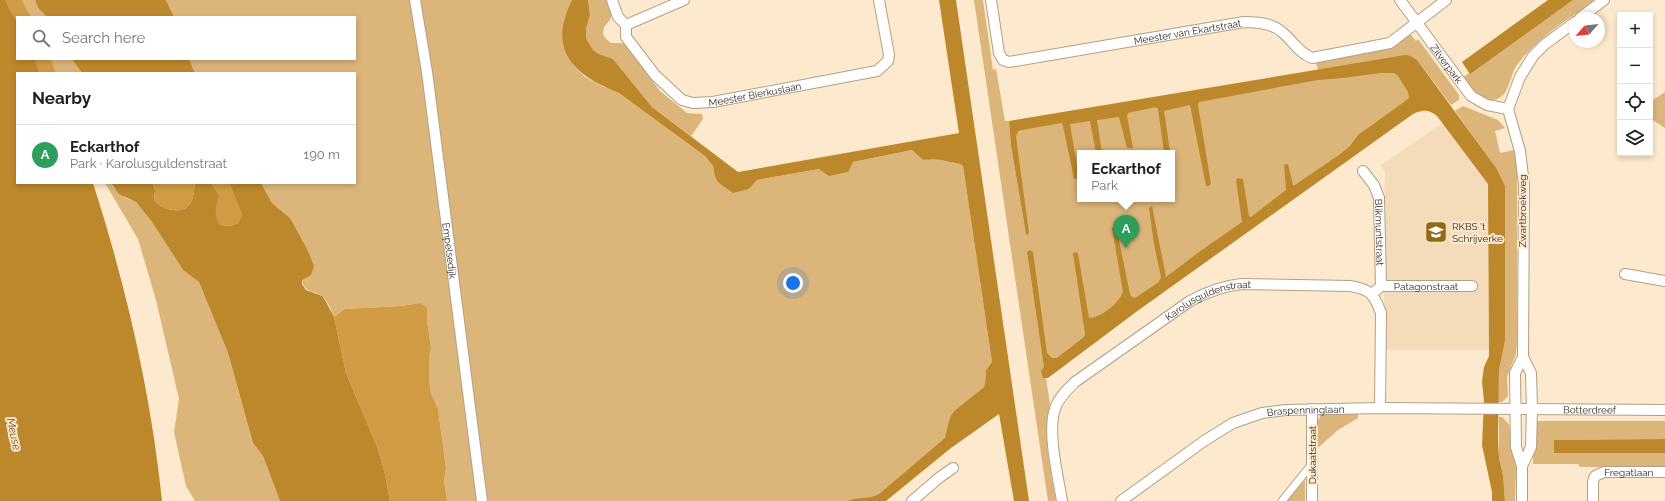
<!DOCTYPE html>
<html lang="en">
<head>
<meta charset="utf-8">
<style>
	:root { --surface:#fff; --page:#f6f6f6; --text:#202124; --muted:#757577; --line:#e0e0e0; --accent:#db2777 }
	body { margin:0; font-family:Raleway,sans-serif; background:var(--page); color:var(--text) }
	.controls { position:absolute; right:12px; top:12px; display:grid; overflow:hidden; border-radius:0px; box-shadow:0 2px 6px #0003 }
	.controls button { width:36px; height:36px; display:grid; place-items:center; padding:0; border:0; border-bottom:1px solid var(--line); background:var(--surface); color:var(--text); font:20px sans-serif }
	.compass { position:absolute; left:1569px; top:12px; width:36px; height:36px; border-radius:50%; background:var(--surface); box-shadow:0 2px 6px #0003; rotate:243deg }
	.you { position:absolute; left:793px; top:283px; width:14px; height:14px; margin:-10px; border:3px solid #fff; border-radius:50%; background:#1a73e8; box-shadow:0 0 0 6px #1a73e833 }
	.badge { display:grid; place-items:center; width:26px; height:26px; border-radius:50%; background:var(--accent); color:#fff; font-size:13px; font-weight:700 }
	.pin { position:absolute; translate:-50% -33px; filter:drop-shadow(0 1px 2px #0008) }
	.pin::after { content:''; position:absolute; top:21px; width:14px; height:12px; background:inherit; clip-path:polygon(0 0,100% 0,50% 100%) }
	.popup { position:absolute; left:1077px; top:150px; width:98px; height:52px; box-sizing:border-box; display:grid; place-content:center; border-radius:0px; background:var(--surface); filter:drop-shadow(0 1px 3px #0005); font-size:13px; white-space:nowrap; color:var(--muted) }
	.popup b { font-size:15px; color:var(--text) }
	.popup::after { content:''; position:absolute; left:50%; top:100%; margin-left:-8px; border:8px solid transparent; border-top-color:var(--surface) }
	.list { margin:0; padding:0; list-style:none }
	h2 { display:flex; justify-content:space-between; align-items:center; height:52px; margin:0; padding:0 16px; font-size:17px }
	h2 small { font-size:13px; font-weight:400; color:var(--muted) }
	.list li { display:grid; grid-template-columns:26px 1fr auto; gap:12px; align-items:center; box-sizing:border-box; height:60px; padding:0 16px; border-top:1px solid var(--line) }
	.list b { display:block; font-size:15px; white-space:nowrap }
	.list p { margin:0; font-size:13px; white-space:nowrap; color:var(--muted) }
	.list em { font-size:13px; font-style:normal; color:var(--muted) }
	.icon { flex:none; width:22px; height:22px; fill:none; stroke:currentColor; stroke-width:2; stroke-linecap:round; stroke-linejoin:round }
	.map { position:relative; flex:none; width:1665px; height:501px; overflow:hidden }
	.search { position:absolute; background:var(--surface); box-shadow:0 2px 6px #0003; left:16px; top:16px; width:340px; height:44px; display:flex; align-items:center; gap:10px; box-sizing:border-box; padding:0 14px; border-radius:0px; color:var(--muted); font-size:15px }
	.panel { position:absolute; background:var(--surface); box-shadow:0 2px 6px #0003; left:16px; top:72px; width:340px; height:112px; border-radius:0px }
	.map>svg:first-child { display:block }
	.built { fill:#f4dcbb }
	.green { fill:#dcb57b; fill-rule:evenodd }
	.forest { fill:#d19b43 }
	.water { fill:#bc882b }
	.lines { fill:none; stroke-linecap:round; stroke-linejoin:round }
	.pedestrian-casing { stroke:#b2a086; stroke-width:9 }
	.minor-casing { stroke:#b2a086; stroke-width:12 }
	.pedestrian { stroke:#fff; stroke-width:7 }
	.minor { stroke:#fff; stroke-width:10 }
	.labels { text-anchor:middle; stroke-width:4; stroke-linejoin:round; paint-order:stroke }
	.street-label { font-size:10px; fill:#322a20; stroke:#fde9cd }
	.poi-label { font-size:10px; fill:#322a20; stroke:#fde9cd; text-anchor:start }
	.water-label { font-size:11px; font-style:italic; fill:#614a26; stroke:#fde9cd }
</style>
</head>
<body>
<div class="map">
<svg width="1665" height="501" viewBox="0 0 1665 501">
	<rect width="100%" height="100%" fill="#fde9cd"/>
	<path class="built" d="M1443,123L1488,184L1489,350H1386L1383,275L1385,173L1381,165Z"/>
	<path class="green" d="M22,0H35L38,8L47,17H31Z
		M166,0H411L423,77L478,501H447L444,480L446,468L438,409L431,393L429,379V358L431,348L427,321V307L420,303L401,306L345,309L334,317C331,311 328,301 323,297C314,290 304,293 302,280L304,278L290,218L272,203L261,183H355V73H195L189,59H355V17H174Z
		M420,0H572L564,20L573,65L585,77L604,87L619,93L705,156L713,166L715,177L749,189L757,180L819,169L912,150L923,160C935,159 940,159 951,162C956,164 959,162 963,166L992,362L986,370L985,383L984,387L954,411L950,417L946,438L879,494C867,500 858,496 847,501H485Z
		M588,0H608L612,14L610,20L604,27L603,34L606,39L611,43H621L629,46L633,55L660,91L687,113L702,114L703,119L691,136L652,107L613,59L599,54L593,50L586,38V29L590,15Z
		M974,0H983L993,70L996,69L1005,121H1009L1011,146L1026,234L1011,122L1410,62L1433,96L1048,374L1027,252L1050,404C1042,436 1051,469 1056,501H1048ZM1080,153H1172V199H1080Z
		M1573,0H1595C1567,20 1537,38 1517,65C1509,76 1510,97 1494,100C1481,102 1470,87 1462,78Z
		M1409,33L1416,41L1418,39L1459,95V100L1451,105L1417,60L1411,56L1318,70L1316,62L1390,48Z
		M51,59H72L82,73H56Z
		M1665,92V128L1650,118V102Z
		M1463,106L1498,120L1505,128L1495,131L1500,153L1514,150L1517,168V342L1516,354L1507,377L1508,396L1502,402H1498L1499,370L1505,341V186L1497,169L1455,111Z
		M105,183H111L113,187L126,198L136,202L152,222L183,270L199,282L228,353L253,443L263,456L280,501H195L186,486L174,432L179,399L156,300L138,239Z
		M1325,412L1358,413V418L1338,430L1319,447L1317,445C1317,434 1314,418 1325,412Z
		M1499,417H1502L1509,424L1516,468L1515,501H1505L1503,475L1499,458Z
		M1533,421H1665V439L1554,440V453H1665V468L1580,467L1578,464H1533Z
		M1305,480V501H1286Z"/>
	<path class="forest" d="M5,0H22L31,17H17V22Z
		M35,59H51L56,73H40Z
		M153,183H195C194,189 194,197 191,202C185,216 161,210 154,200L155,191Z
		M211,183H229L242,215L238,223L230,226L220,225L214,214L218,196Z
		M420,303L427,307V321L431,348L429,358V379L431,393L438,409L446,468L444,480L447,501H390L385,474L378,449L346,373L334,317L345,309L401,306Z"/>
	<path class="water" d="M0,0H5L17,22V59H35L40,73H17V183H93C126,286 151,393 162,501H0Z
		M35,0H166L174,17H47L38,8Z
		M572,0H588L590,15L586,29V38L593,50L599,54L613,59L652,107L738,172L959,133L939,0H956L1029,501H1014L999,414L951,448L886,501H847C858,496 867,500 879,494L945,438L950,417L954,411L984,387L985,383L986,370L992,362L963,166C959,162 955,164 950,162C940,159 935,159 923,160L912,150L853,162L848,172L829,176L819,169L757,180L749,189L733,193L719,183L715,177L713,166L705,156L619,93C573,75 547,50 572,0Z
		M1548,0H1573L1470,74L1462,62Z
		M1405,55L1411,56L1417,60L1497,169L1505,186V341L1499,370L1498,439L1499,458L1503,475L1505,501H1492V492L1482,445L1484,402L1482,381L1484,367L1489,356V350L1488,184L1437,116C1428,109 1423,110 1413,114L1136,312L1048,378H1043L1041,371L1044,367L1027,252L1030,250L1033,252L1047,353L1052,358H1057L1084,337L1085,334L1073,253L1077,252L1078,254L1089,318C1101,318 1119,303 1123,292L1112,228L1116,226L1130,294L1131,296L1135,298L1159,282L1161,277L1154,244L1149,208L1152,206L1166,277L1199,252L1242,222L1236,180L1238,178L1243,179L1249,216L1251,217L1286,190L1284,165L1288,164L1293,185H1295L1339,155L1350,146L1358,135L1404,102L1409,98L1408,92L1398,76L1394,73H1380L1343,78L1318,80L1199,102L1198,105L1211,184L1209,186H1206L1190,105L1164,111L1170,151L1164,152L1158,109L1156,107L1128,113L1127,116L1133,148H1127L1119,117L1097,120L1102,153H1096L1090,121L1070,124L1079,178L1074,179L1063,126L1062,123L1022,130L1018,131L1016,137L1029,233L1027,235L1026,234L1011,146L1009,121Z
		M72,59H189L195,73H82Z
		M111,183H153L155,191L154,200C161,210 185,216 191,202C194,197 194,189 195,183H211L219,196C215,208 214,215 220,225L230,226L238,223L242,215L229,183H261L272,203L290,218L308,251L314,266L311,275L302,280V284L306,290L322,296L325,300L334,317L346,373L378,449L385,474L390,501H280L263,456L253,443L228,353L199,282L183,270L152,222L136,202L119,194Z
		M1665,439V453H1554V440Z"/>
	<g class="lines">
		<g class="pedestrian-casing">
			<path id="pedestrian" d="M1282,501L1312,464"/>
		</g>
		<g class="minor-casing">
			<g id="minor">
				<path id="s1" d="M415,0L427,72L482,501"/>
				<path id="s2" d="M612,0L618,17L626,25V37L655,75L682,100L693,103L713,102L877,71L888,61L889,55L879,0"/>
				<path id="s3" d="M991,0L999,53L1003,60L1009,62L1244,22C1257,22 1272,23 1282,32C1293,41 1299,53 1312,58L1390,43L1446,0"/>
				<path id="s4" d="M1400,0L1471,96L1487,105L1508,109"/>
				<path d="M1580,18L1604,0"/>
				<path d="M626,25L684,0"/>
				<path id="s5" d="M1363,171L1374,185L1379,198L1381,286L1372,294"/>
				<path d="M1625,274L1665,281"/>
				<path id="s6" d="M1381,286H1472"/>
				<path d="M1522,466L1531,447L1532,408L1531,373L1523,357"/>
				<path d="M912,501L940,477L953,468"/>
				<path id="s7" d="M1062,501C1058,477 1047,431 1055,409C1058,398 1068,389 1075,382L1190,301C1207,292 1222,286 1241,284L1350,286C1370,289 1374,294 1381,313L1380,408"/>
				<path id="s8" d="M1121,501L1204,441L1233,423L1262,413L1286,410L1380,408L1665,410"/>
				<path d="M1312,501V409"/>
				<path d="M1522,501V466L1516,447L1515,373L1523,357L1524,185L1520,151L1508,109L1520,77L1533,56L1544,45L1575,22"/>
				<path id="s9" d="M1593,501V482L1595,476L1604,472H1665"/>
			</g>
		</g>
		<use href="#pedestrian" class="pedestrian"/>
		<use href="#minor" class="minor"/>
	</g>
	<defs>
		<g id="school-square" transform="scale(1.15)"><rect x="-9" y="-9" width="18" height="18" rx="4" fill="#936713" stroke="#fde9cd"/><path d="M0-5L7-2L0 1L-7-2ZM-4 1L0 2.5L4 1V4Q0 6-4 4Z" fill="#fff"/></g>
	</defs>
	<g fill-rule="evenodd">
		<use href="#school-square" x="1436" y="232"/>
	</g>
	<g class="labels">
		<g class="street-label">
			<text dy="4" stroke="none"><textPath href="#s3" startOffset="249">Meester van Ekartstraat</textPath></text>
			<text dy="4" stroke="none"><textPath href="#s4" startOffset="79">Zilverpark</textPath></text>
			<text dy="4" stroke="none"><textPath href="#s2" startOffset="200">Meester Bierkuslaan</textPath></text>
			<text transform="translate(1522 211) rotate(-90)" y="4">Zwartbroekweg</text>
			<text dy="4" stroke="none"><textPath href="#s5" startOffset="66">Blikmuntstraat</textPath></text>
			<text dy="4" stroke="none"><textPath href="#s1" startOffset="253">Empelsedijk</textPath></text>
			<text dy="4" stroke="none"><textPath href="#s6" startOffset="45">Patagonstraat</textPath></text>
			<text dy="4" stroke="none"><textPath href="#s7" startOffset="285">Karolusguldenstraat</textPath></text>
			<text dy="4" stroke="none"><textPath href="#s8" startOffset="495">Botterdreef</textPath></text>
			<text dy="4" stroke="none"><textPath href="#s8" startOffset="211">Braspenninglaan</textPath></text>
			<text transform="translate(1312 455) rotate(-90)" y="4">Dukaatstraat</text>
			<text dy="4" stroke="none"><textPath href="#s9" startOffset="60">Fregatlaan</textPath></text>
		</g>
		<g class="poi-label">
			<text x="1452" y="230">RKBS 't<tspan x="1452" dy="12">Schrijverke</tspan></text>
		</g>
		<g class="water-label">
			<text transform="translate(14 434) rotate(78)" y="4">Meuse</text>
		</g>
	</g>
</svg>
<div class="controls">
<button>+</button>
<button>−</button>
<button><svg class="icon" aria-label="locate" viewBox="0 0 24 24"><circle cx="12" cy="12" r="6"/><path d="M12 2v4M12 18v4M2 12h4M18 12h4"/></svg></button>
<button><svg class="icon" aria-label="layers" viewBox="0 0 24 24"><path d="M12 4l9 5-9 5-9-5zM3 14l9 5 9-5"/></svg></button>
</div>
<svg class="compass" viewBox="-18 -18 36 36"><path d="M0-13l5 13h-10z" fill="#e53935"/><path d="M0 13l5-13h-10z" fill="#757577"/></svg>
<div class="you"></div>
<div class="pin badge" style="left:1126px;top:248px;background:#2e9e5b">A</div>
<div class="popup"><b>Eckarthof</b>Park</div>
<div class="search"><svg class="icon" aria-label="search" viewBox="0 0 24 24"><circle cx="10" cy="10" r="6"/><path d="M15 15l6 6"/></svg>Search here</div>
<section class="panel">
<h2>Nearby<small></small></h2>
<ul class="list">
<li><span class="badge" style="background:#2e9e5b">A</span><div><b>Eckarthof</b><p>Park · Karolusguldenstraat</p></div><em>190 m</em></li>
</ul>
</section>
</div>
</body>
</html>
